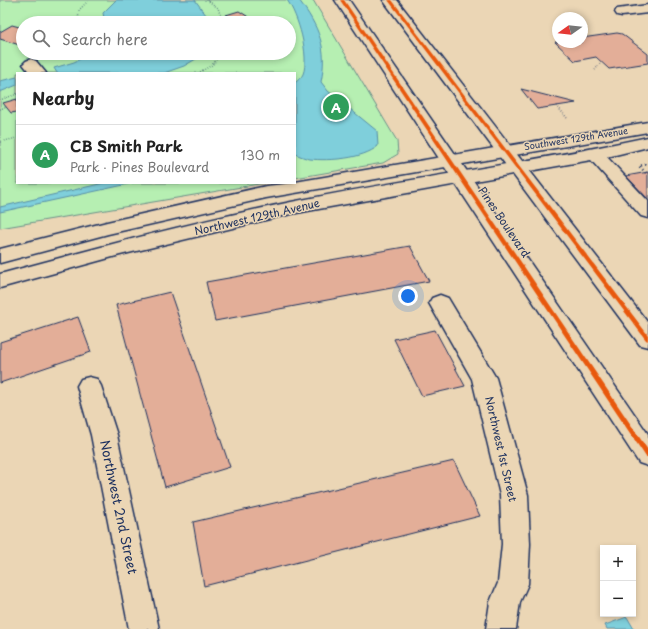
<!DOCTYPE html>
<html lang="en">
<head>
<meta charset="utf-8">
<style>
	:root { --surface:#fff; --page:#f6f6f6; --text:#222; --muted:#767676; --line:#e0e0e0; --accent:#0f766e }
	body { margin:0; font-family:"Playpen Sans",sans-serif; background:var(--page); color:var(--text) }
	.controls { position:absolute; right:12px; bottom:12px; display:grid; overflow:hidden; border-radius:0px; box-shadow:0 2px 6px #0003 }
	.controls button { width:36px; height:36px; display:grid; place-items:center; padding:0; border:0; border-bottom:1px solid var(--line); background:var(--surface); color:var(--text); font:20px sans-serif }
	.compass { position:absolute; left:552px; top:12px; width:36px; height:36px; border-radius:50%; background:var(--surface); box-shadow:0 2px 6px #0003; rotate:255deg }
	.you { position:absolute; left:408px; top:296px; width:14px; height:14px; margin:-10px; border:3px solid #fff; border-radius:50%; background:#1a73e8; box-shadow:0 0 0 6px #1a73e833 }
	.badge { display:grid; place-items:center; width:26px; height:26px; border-radius:50%; background:var(--accent); color:#fff; font-size:13px; font-weight:700 }
	.pin { position:absolute; translate:-50% -50%; border:2px solid #fff; box-shadow:0 1px 4px #0006 }
	.list { margin:0; padding:0; list-style:none }
	h2 { display:flex; justify-content:space-between; align-items:center; height:52px; margin:0; padding:0 16px; font-size:17px }
	h2 small { font-size:13px; font-weight:400; color:var(--muted) }
	.list li { display:grid; grid-template-columns:26px 1fr auto; gap:12px; align-items:center; box-sizing:border-box; height:60px; padding:0 16px; border-top:1px solid var(--line) }
	.list b { display:block; font-size:15px; white-space:nowrap }
	.list p { margin:0; font-size:13px; white-space:nowrap; color:var(--muted) }
	.list em { font-size:13px; font-style:normal; color:var(--muted) }
	.icon { flex:none; width:22px; height:22px; fill:none; stroke:currentColor; stroke-width:2; stroke-linecap:round; stroke-linejoin:round }
	.map { position:relative; flex:none; width:648px; height:629px; overflow:hidden }
	.search { position:absolute; background:var(--surface); box-shadow:0 2px 6px #0003; left:16px; top:16px; width:280px; height:44px; display:flex; align-items:center; gap:10px; box-sizing:border-box; padding:0 14px; border-radius:22px; color:var(--muted); font-size:15px }
	.panel { position:absolute; background:var(--surface); box-shadow:0 2px 6px #0003; left:16px; top:72px; width:280px; height:112px; border-radius:0px }
	.map>svg:first-child { display:block }
	.green { fill:#b6efb2; stroke:#688f88; fill-rule:evenodd }
	.water { fill:#7fcfdb; stroke:#578fa9 }
	.building { fill:#e3ae98; stroke:#1b2f5e }
	.lines { fill:none; stroke-linecap:round; stroke-linejoin:round }
	.minor-casing { stroke:#1b2f5e; stroke-width:3 }
	.highway-casing { stroke:#1b2f5e; stroke-width:3 }
	.path-far1 { stroke:#1b2f5e; stroke-width:1.5; stroke-dasharray:0.5 2; stroke-linecap:butt }
	.path { stroke:#1b2f5e; stroke-width:2.5; stroke-dasharray:1 3; stroke-linecap:butt }
	.minor { fill:#ebd6b5; fill-rule:evenodd }
	.highway { fill:#ebd6b5; fill-rule:evenodd }
	.cycleway-casing { stroke:#ebd6b5; stroke-width:3 }
	.cycleway { fill:#e8590c; fill-rule:evenodd }
	.labels { text-anchor:middle; stroke-width:3; stroke-linejoin:round; paint-order:stroke }
	.far-street-label { font-size:9px; fill:#1b2f5e; stroke:#ebd6b5 }
	.street-label { font-size:11px; fill:#1b2f5e; stroke:#ebd6b5 }
	.near-street-label { font-size:13px; fill:#1b2f5e; stroke:#ebd6b5 }
</style>
</head>
<body>
<div class="map">
<svg width="648" height="629" viewBox="0 0 648 629">
	<rect width="100%" height="100%" fill="#ebd6b5"/>
	<filter id="ink" filterUnits="userSpaceOnUse"><feTurbulence type="fractalNoise" baseFrequency=".025" numOctaves="2"/><feDisplacementMap in="SourceGraphic" scale="8" xChannelSelector="R" yChannelSelector="G"/><feConvolveMatrix kernelMatrix="1 2 1 2 8 2 1 2 1" color-interpolation-filters="sRGB"/></filter>
	<g filter="url(#ink)">
		<path class="green" d="M0,0H313L397,141L398,154L383,163L295,178V73H17V183H265L0,228ZM23,23H289V53H23Z"/>
		<path class="water" d="M116,0H195L212,23H105L103,13Z
			M287,0H299C319,27 328,48 321,82L328,91L377,131L378,146C363,159 329,161 310,159C305,158 300,156 295,154V83C297,81 302,77 303,74C310,56 298,15 287,0Z
			M92,53H206L184,66L164,73H57L54,68L74,62Z
			M17,77V85L0,92V81Z
			M104,183H133L0,212V207Z
			M627,617L634,629H607L605,625Z"/>
		<path class="building" d="M239,11L250,18L238,22L226,15Z
			M12,25L23,28V46L0,39V32Z
			M617,33L622,34L648,54V63L609,69L596,57L575,61L555,42H582V38Z
			M521,89L576,103L537,109Z
			M17,99V112L11,113L3,103Z
			M648,172V199L626,176Z
			M410,246L429,281L215,321L206,282Z
			M170,292L230,467L165,487L116,305Z
			M78,317L91,352L0,383V342Z
			M435,330L465,386L422,396L394,339Z
			M454,461L480,516L204,586L193,522Z"/>
		<g class="lines">
			<g class="minor-casing">
				<path id="minor" d="M648,5V13L622,16L617,15L615,12L617,9Z
					M31,59L36,61L46,73H30L23,64L26,61Z
					M648,122V132L266,198L108,234L0,263V249L107,222L266,186L295,183V182Z
					M648,137V147L607,157L648,201V218L641,216L591,160L291,214L120,255L0,288V274C96,248 193,222 291,202C410,178 530,163 648,137Z
					M440,295L448,298L496,378L528,495L530,544L528,584L520,602L516,629H486L490,602L498,583L502,544L500,495L472,379L429,303L432,298Z
					M89,377L97,379L101,386L117,435L159,629H129L91,435L77,386L81,379Z"/>
			</g>
			<g class="highway-casing">
				<path id="highway" d="M335,0H349L648,434V466L639,463Z
					M383,0H397L648,323V347L640,345Z"/>
			</g>
			<path class="path-far1" d="M207,0L218,8L223,23
				M78,23L79,10L89,0
				M45,59L57,53
				M595,70L601,62
				M198,73L212,65L222,53
				M0,100L17,94
				M557,106L567,118
				M0,109L6,107
				M0,142L17,138"/>
			<path class="path" d="M646,173L639,166L648,164"/>
			<use href="#minor" class="minor"/>
			<use href="#highway" class="highway"/>
			<g class="cycleway-casing">
				<path id="cycleway" d="M340,0H344L648,450V457H646Z
					M388,0H392L648,335V341L646,340Z"/>
			</g>
			<use href="#cycleway" class="cycleway"/>
		</g>
	</g>
	<g class="labels">
		<g class="far-street-label">
			<text transform="translate(576 139) rotate(-9)" y="3">Southwest 129th Avenue</text>
		</g>
		<g class="street-label">
			<text transform="translate(257 217) rotate(-13)" y="4">Northwest 129th Avenue</text>
			<text transform="translate(504 222) rotate(56)" y="4">Pines Boulevard</text>
			<text transform="translate(501 449) rotate(77)" y="4">Northwest 1st Street</text>
		</g>
		<g class="near-street-label">
			<text transform="translate(119 507) rotate(78)" y="5">Northwest 2nd Street</text>
		</g>
	</g>
</svg>
<div class="controls">
<button>+</button>
<button>−</button>
</div>
<svg class="compass" viewBox="-18 -18 36 36"><path d="M0-13l5 13h-10z" fill="#e53935"/><path d="M0 13l5-13h-10z" fill="#767676"/></svg>
<div class="you"></div>
<div class="pin badge" style="left:336px;top:107px;background:#2e9e5b">A</div>
<div class="search"><svg class="icon" aria-label="search" viewBox="0 0 24 24"><circle cx="10" cy="10" r="6"/><path d="M15 15l6 6"/></svg>Search here</div>
<section class="panel">
<h2>Nearby<small></small></h2>
<ul class="list">
<li><span class="badge" style="background:#2e9e5b">A</span><div><b>CB Smith Park</b><p>Park · Pines Boulevard</p></div><em>130 m</em></li>
</ul>
</section>
</div>
</body>
</html>
